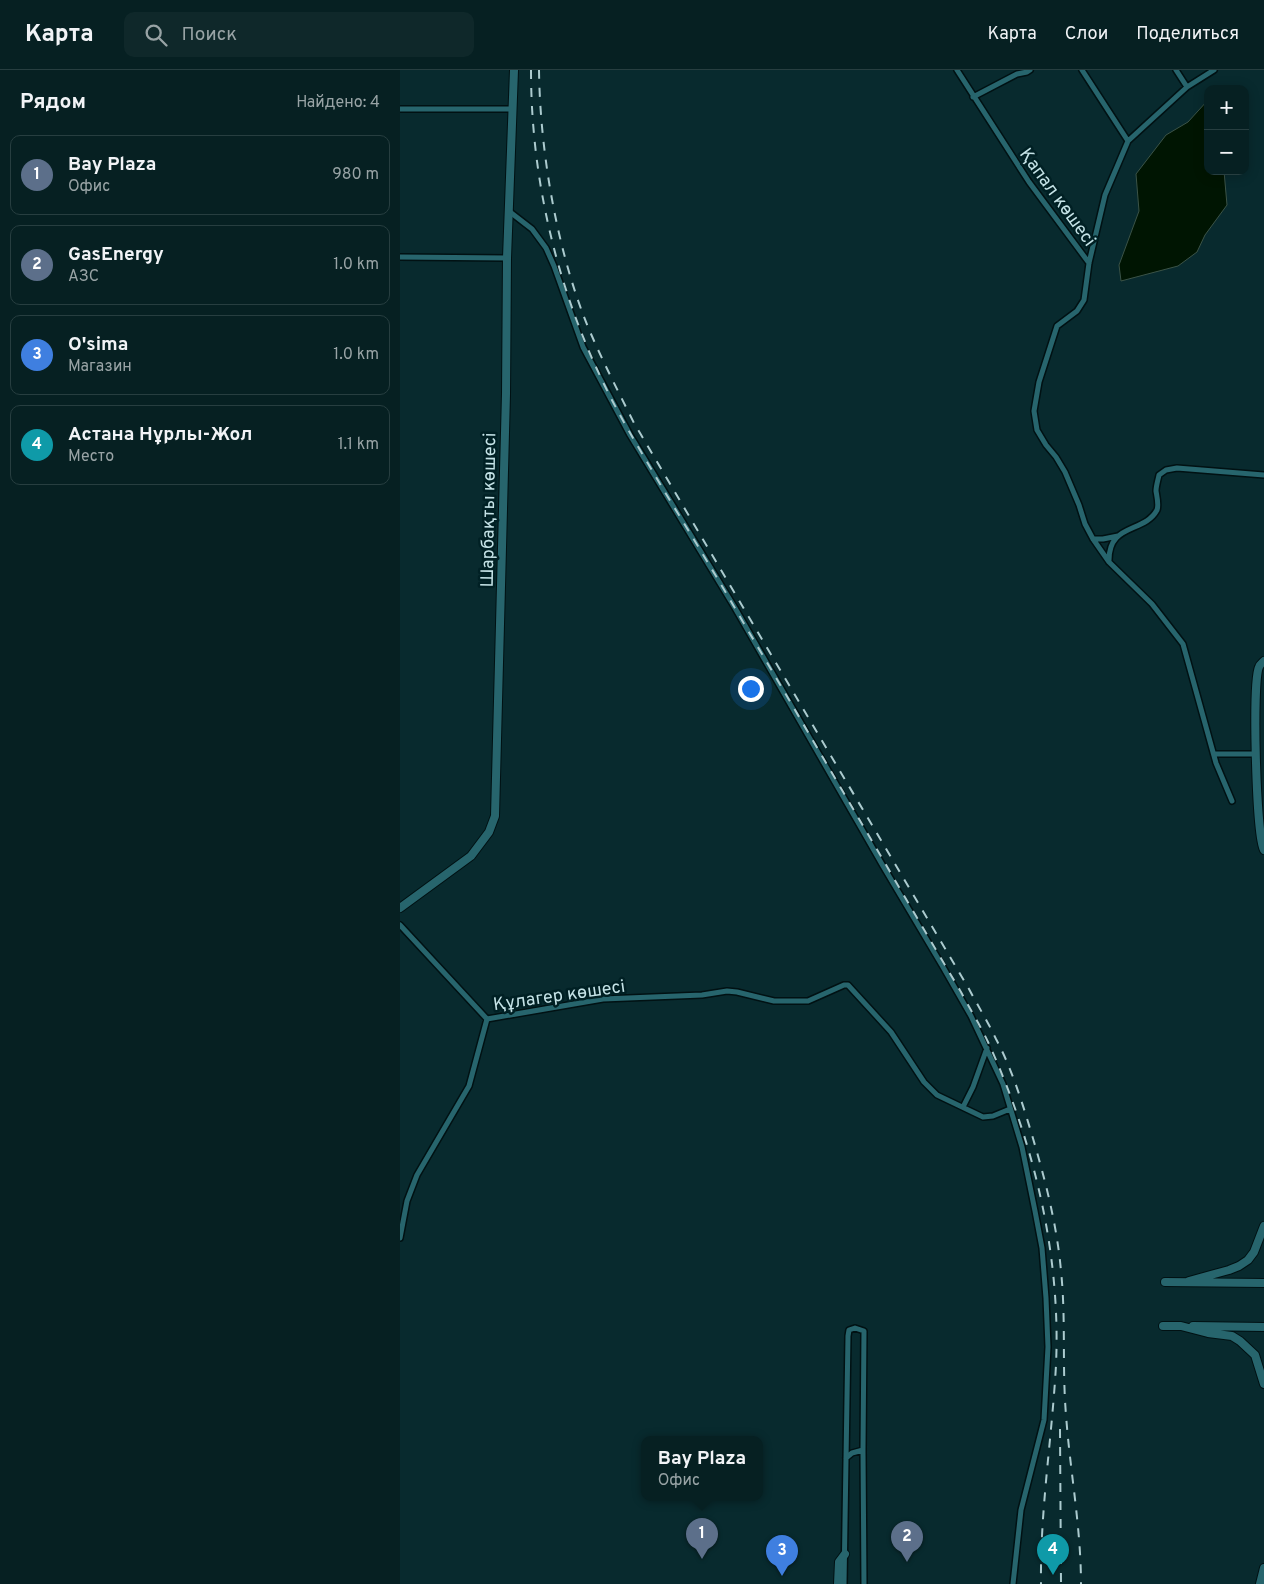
<!DOCTYPE html>
<html lang="ru">
<head>
<meta charset="utf-8">
<style>
	:root { --surface:#062022; --page:#0f282a; --text:#f1f3f6; --muted:#98a3a5; --line:#273e40; --accent:#b45309 }
	body { margin:0; font-family:Overpass,sans-serif; background:var(--page); color:var(--text) }
	.controls { position:absolute; right:15px; top:15px; display:grid; overflow:hidden; border-radius:10px; box-shadow:0 2px 12px #0003 }
	.controls button { width:45px; height:45px; display:grid; place-items:center; padding:0; border:0; border-bottom:1px solid var(--line); background:var(--surface); color:var(--text); font:25px sans-serif }
	.you { position:absolute; left:350px; top:618px; width:18px; height:18px; margin:-12px; border:4px solid #fff; border-radius:50%; background:#1a73e8; box-shadow:0 0 0 8px #1a73e833 }
	.badge { display:grid; place-items:center; width:32px; height:32px; border-radius:50%; background:var(--accent); color:#fff; font-size:16px; font-weight:700 }
	.pin { position:absolute; translate:-50% -41px; filter:drop-shadow(0 1px 2px #0008) }
	.pin::after { content:''; position:absolute; top:26px; width:18px; height:15px; background:inherit; clip-path:polygon(0 0,100% 0,50% 100%) }
	.popup { position:absolute; left:241px; top:1366px; width:122px; height:65px; box-sizing:border-box; display:grid; place-content:center; border-radius:10px; background:var(--surface); filter:drop-shadow(0 1px 4px #0005); font-size:16px; white-space:nowrap; color:var(--muted) }
	.popup b { font-size:19px; color:var(--text) }
	.popup::after { content:''; position:absolute; left:50%; top:100%; margin-left:-10px; border:10px solid transparent; border-top-color:var(--surface) }
	.list { margin:0; padding:0; list-style:none }
	h2 { display:flex; justify-content:space-between; align-items:center; height:65px; margin:0; padding:0 20px; font-size:21px }
	h2 small { font-size:16px; font-weight:400; color:var(--muted) }
	.list li { display:grid; grid-template-columns:32px 1fr auto; gap:15px; align-items:center; box-sizing:border-box; height:80px; margin:0 10px 10px; padding:0 10px; border:1px solid var(--line); border-radius:10px }
	.list b { display:block; font-size:19px; white-space:nowrap }
	.list p { margin:0; font-size:16px; white-space:nowrap; color:var(--muted) }
	.list em { font-size:16px; font-style:normal; color:var(--muted) }
	.icon { flex:none; width:28px; height:28px; fill:none; stroke:currentColor; stroke-width:2; stroke-linecap:round; stroke-linejoin:round }
	.map { position:relative; flex:none; width:864px; height:1514px; overflow:hidden }
	header { display:flex; align-items:center; gap:30px; box-sizing:border-box; height:70px; padding:0 25px; background:var(--surface); border-bottom:1px solid var(--line) }
	header strong { font-size:24px }
	nav { display:flex; gap:28px; margin-inline-start:auto; font-size:18px }
	.search { width:350px; height:45px; background:var(--page); display:flex; align-items:center; gap:12px; box-sizing:border-box; padding:0 18px; border-radius:10px; color:var(--muted); font-size:19px }
	main { display:flex }
	aside { flex:1; background:var(--surface) }
	.map>svg:first-child { display:block }
	.water { fill:#001502; stroke:#3b5347 }
	.lines { fill:none; stroke-linecap:round; stroke-linejoin:round }
	.street-casing { stroke:#011113; stroke-width:8 }
	.secondary-casing { stroke:#011113; stroke-width:10 }
	.street { stroke:#27656d; stroke-width:5 }
	.secondary { stroke:#27656d; stroke-width:8 }
	.rail { stroke:#accbcf; stroke-width:2; stroke-dasharray:9 9; stroke-linecap:butt }
	.labels { text-anchor:middle; stroke-width:5; stroke-linejoin:round; paint-order:stroke }
	.street-label { font-size:18px; fill:#c5e3e7; stroke:#002024 }
</style>
</head>
<body>
<header>
<strong>Карта</strong>
<div class="search"><svg class="icon" aria-label="search" viewBox="0 0 24 24"><circle cx="10" cy="10" r="6"/><path d="M15 15l6 6"/></svg>Поиск</div>
<nav><a>Карта</a><a>Слои</a><a>Поделиться</a></nav>
</header>
<main>
<aside>
<h2>Рядом<small>Найдено: 4</small></h2>
<ul class="list">
<li><span class="badge" style="background:#5c6f8a">1</span><div><b>Bay Plaza</b><p>Офис</p></div><em>980 m</em></li>
<li><span class="badge" style="background:#5c6f8a">2</span><div><b>GasEnergy</b><p>АЗС</p></div><em>1.0 km</em></li>
<li><span class="badge" style="background:#3f7fe0">3</span><div><b>O'sima</b><p>Магазин</p></div><em>1.0 km</em></li>
<li><span class="badge" style="background:#0f9aa8">4</span><div><b>Астана Нұрлы-Жол</b><p>Место</p></div><em>1.1 km</em></li>
</ul>
</aside>
<div class="map">
<svg width="864" height="1514" viewBox="0 0 864 1514">
	<rect width="100%" height="100%" fill="#082a2e"/>
	<path class="water" d="M808,30V101H824L827,135L805,165L797,182L778,196L721,211L719,195L739,141L736,104L766,65L788,52Z"/>
	<g class="lines">
		<g class="street-casing">
			<path id="street" d="M557,0L629,112L689,193
				M682,0L728,71
				M776,0L787,17
				M814,0L787,17L728,71L705,125L689,193L684,230L677,241L657,256L639,312L634,341L637,360L646,375L656,387L665,402L679,435L685,454L693,469L709,492L752,534L783,574L816,693L832,731
				M573,27L617,4L627,2L630,0
				M0,39H112
				M110,142L132,159L146,178L154,196L183,277L230,365L335,538L483,796L543,897L571,946L603,1014L622,1077L635,1141L642,1178L646,1228L648,1277L644,1350L621,1440L613,1514
				M0,187L107,188
				M693,469H703L718,466
				M709,492C708,452 744,464 757,440C759,435 757,427 756,421C756,416 758,410 759,405L766,400L777,398L864,405
				M814,684H856
				M0,855L87,949L203,929L302,925L327,921L337,922L374,931H408L444,915H448L491,962L524,1012L537,1025L583,1047L593,1046L610,1039
				M563,1037L573,1017L587,978
				M0,1168L7,1131L17,1105L69,1016L87,949
				M446,1388L452,1383L463,1380
				M444,1514L448,1266L449,1260L455,1258L464,1261L463,1380L464,1514"/>
		</g>
		<g class="secondary-casing">
			<path id="secondary" d="M864,591C862,593 860,594 859,597C852,613 856,764 864,780
				M0,838L71,786L89,762L95,746L106,324L107,188L114,0
				M789,1211L829,1200L839,1196L848,1190L854,1182L864,1156
				M765,1212L864,1213
				M763,1256H781L808,1263L832,1266L840,1271L855,1285L864,1314
				M793,1256L864,1257
				M438,1514L439,1492L445,1484
				M860,1514L864,1498"/>
		</g>
		<use href="#street" class="street"/>
		<use href="#secondary" class="secondary"/>
		<path class="rail" d="M131,0C131,107 156,214 202,310C220,348 242,383 263,419C290,463 317,507 343,552C416,675 488,799 561,922C570,939 580,955 588,972C634,1072 661,1185 656,1295C652,1368 640,1441 641,1514
			M139,0C140,82 157,181 188,257C202,290 218,321 234,353L569,919C578,936 588,952 596,969C612,999 622,1032 632,1065C645,1109 657,1155 661,1201C666,1249 662,1297 666,1345C670,1401 681,1457 681,1514
			M660,1359L661,1514"/>
	</g>
	<g class="labels">
		<g class="street-label">
			<text transform="translate(658 127) rotate(54)" y="6">Қапал көшесі</text>
			<text transform="translate(88 440) rotate(-89)" y="6">Шарбақты көшесі</text>
			<text transform="translate(159 925) rotate(-8)" y="6">Құлагер көшесі</text>
		</g>
	</g>
</svg>
<div class="controls">
<button>+</button>
<button>−</button>
</div>
<div class="you"></div>
<div class="pin badge" style="left:302px;top:1489px;background:#5c6f8a">1</div>
<div class="popup"><b>Bay Plaza</b>Офис</div>
<div class="pin badge" style="left:507px;top:1492px;background:#5c6f8a">2</div>
<div class="pin badge" style="left:382px;top:1506px;background:#3f7fe0">3</div>
<div class="pin badge" style="left:653px;top:1505px;background:#0f9aa8">4</div>
</div>
</main>
</body>
</html>
